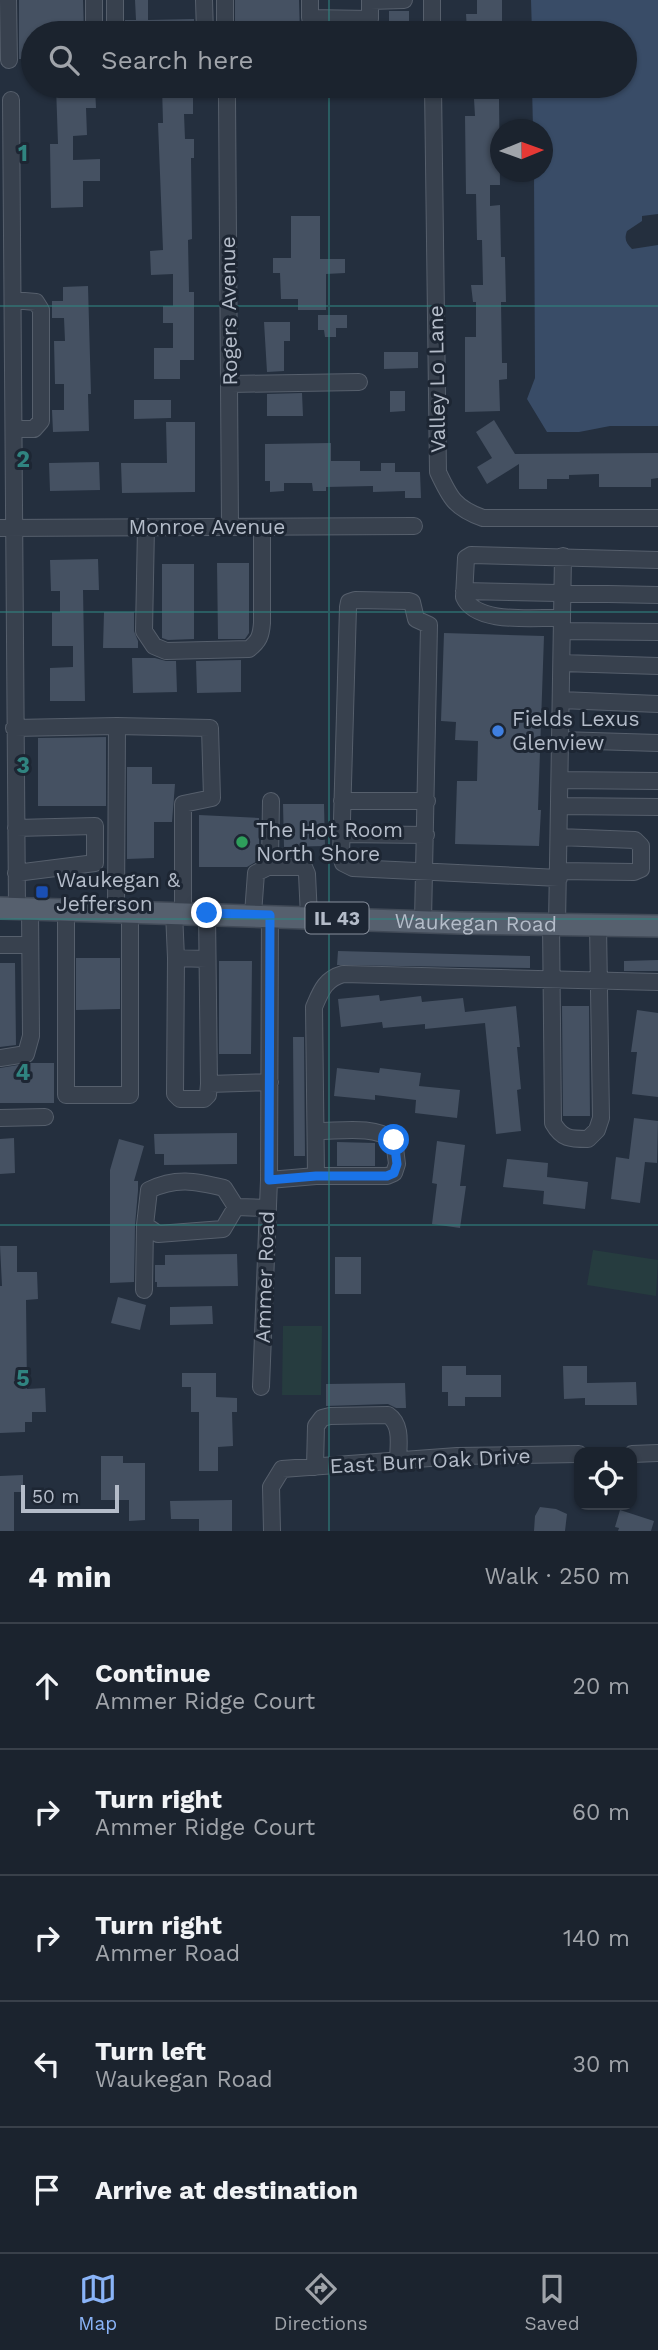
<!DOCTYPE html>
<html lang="en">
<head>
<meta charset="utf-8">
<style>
	:root { --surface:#1b232e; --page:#282f3a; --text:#f1f3f6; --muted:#a0a4aa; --line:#39404a; --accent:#8ab4f8 }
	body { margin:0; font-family:"Work Sans",sans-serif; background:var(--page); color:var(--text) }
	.controls { position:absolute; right:21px; bottom:21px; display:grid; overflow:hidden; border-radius:14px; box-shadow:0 2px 5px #0004 }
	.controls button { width:63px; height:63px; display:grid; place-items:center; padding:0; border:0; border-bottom:2px solid var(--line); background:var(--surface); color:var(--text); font:35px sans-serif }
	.compass { position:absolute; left:490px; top:119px; width:63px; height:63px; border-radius:50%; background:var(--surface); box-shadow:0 2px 5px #0004; rotate:89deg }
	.scale { position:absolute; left:21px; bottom:18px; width:98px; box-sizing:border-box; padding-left:7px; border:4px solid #b4bcc9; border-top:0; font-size:19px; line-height:24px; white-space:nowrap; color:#b4bcc9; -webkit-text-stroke:5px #1d2633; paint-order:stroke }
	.stop { position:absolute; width:21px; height:21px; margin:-16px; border:5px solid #1a73e8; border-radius:50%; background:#fff }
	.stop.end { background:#1a73e8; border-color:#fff; box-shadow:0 2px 7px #0008 }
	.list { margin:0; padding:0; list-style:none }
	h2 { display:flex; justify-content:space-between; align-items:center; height:91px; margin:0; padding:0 28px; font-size:30px }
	h2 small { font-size:23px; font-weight:400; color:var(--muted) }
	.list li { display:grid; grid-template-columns:46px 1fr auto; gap:21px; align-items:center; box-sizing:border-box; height:126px; padding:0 28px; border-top:2px solid var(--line) }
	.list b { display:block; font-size:26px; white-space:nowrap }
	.list p { margin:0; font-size:23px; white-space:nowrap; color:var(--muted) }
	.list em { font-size:23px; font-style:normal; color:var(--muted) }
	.icon { flex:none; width:38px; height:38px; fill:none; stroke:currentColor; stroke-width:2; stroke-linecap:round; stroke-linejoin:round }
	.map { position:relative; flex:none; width:658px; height:1531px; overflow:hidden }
	.search { position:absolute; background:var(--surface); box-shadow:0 2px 5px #0004; left:21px; right:21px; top:21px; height:77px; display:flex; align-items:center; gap:18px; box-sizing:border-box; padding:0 24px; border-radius:38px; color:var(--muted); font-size:26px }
	.sheet { height:721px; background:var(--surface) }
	nav { display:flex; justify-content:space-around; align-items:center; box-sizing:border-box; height:98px; border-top:2px solid var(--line); background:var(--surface); font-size:19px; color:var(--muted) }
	nav a { display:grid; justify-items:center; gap:4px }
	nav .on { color:var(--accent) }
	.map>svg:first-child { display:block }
	.green { fill:#263c3f }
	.water { fill:#394c67 }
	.building { fill:#455162 }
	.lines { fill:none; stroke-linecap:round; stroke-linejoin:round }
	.minor-casing { stroke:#565f6c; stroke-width:18 }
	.major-casing { stroke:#414a57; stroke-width:24 }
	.minor { stroke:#38414e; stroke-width:16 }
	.major { stroke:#56606e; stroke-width:21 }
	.route { stroke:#1a73e8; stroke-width:9 }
	.grid { fill:none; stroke:#308480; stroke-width:2; stroke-opacity:0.55 }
	.shop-dot { fill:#3f7fe0; stroke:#1d2633; stroke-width:2.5 }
	.leisure-dot { fill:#2e9e5b; stroke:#1d2633; stroke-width:2.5 }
	.transit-dot { fill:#1a4fb4; stroke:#1d2633; stroke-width:2.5 }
	.labels { text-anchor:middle; stroke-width:6; stroke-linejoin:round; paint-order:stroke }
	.shield { fill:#1d2633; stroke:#878f9c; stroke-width:2 }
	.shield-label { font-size:19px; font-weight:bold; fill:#b4bcc9 }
	.street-label { font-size:21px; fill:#b4bcc9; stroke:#1d2633 }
	.poi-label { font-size:21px; fill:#b4bcc9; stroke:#1d2633; text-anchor:start }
	.grid-label { font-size:23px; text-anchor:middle; font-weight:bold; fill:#308480; stroke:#1d2633; stroke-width:6; stroke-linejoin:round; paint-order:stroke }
</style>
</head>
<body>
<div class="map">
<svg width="658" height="1531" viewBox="0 0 658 1531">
	<rect width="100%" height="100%" fill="#242f3e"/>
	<path class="green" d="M593,1250L658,1260L656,1296L587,1285Z
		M283,1326H322L321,1395H282Z"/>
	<path class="water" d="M531,0H658V214L642,216V221L627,231C624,239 626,243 632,249L658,245V426H610L579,432H547L527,399L535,378L534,172H542V130L533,129L532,86H625V33H532Z"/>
	<path class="building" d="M19,0H83L84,33H33V59H19Z
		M135,0H148V20L194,19V33H125V20H136Z
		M235,0H299L300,33H235Z
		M477,0H502V30H467L466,14H477Z
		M389,11H409V33H389Z
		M56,86H95L96,108H86L87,135L73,136V160L100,159V181H83V207L51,208L50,144H58Z
		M162,86H193V114H184L185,139H194V158H191L192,239L188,240L189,292H194V360H180V379H154V348H173V323H163V306H173V274L151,275L150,251L163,250L158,123H163Z
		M474,99H499L500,185H490V206L500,205L501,257H505L506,302H501L502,363H507V379L499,380L500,411L465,412V337H476V302H473L471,285H483L482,240H477L476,194H466L465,116H475Z
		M291,216H320V259H345V273L326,274V310H298V299H281L280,273H273V258H291Z
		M88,286L91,394H88L89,431L53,432L52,410H64V384H55L54,341H65L64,318H52V301H63V287Z
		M318,315H347V328H336V337H325L324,330H318Z
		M264,322H290V341H284V371L267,372Z
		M384,352H418V368L384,369Z
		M390,391H405V411L390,412Z
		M302,393L303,416H267V394Z
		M134,400H171V418L134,419Z
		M494,420L515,454L658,453V478L651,479V487H599V474L569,475V479H547V489H519V464L487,484L477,467L492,458L476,432Z
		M166,422H195V492L122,493L121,463H167Z
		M331,443V461H360V471H381V463H395V472H420L421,498H405V491L373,492V486L326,487V491H313L312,483H284V491L270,492V481H265V444Z
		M99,462L100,490L50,491L49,463Z
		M98,559L99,590H83L85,701H50V668L73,667V646H52V612H60V591H51L50,560Z
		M217,563H249V633L245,639H218Z
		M162,564H194V639L168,640L162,638Z
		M104,612H134V631L138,641V648H103Z
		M444,633L544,636L538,810H541L539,846L455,844L457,781H477L478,741L455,740L456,722L441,721Z
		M132,658H155L166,661H176L177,692L133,693Z
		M241,660V692L197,693L196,661Z
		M106,737V806H38V738Z
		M127,767H152V784H175L172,822H154V858L127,859Z
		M283,804H324L325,846L284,847Z
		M199,815L259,818V860L247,867H199Z
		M338,951L530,956V968L337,965Z
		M76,958H120V1009L76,1010Z
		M658,960V971H624V961Z
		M219,961H252L251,1054H219Z
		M0,963H15L16,1045L0,1047Z
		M379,995L380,1001L421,996L422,1002L463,998L465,1012L516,1006L520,1047H517L521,1089L517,1090L521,1131L496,1134L485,1023L425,1029V1024L383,1028L382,1022L341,1027L338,999Z
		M562,1006H589L590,1116H563Z
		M637,1010L658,1013V1097L632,1094L637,1052H631Z
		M293,1037H304L305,1156H294Z
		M30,1063H54V1103H0V1068Z
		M337,1068L379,1073L380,1068L421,1073L419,1086L460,1090L457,1118L415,1113L416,1100L375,1095V1100L334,1096Z
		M634,1118L658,1121L657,1163L645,1162L640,1203L611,1199L616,1157L629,1159Z
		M237,1133V1164L164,1165V1154H155L154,1134Z
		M14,1138L15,1173L0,1174V1139Z
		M119,1139L144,1146L134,1181H138V1191L135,1225L134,1282L110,1283V1170Z
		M437,1141L465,1145L460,1186H466L460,1228L432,1224L437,1184L432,1183Z
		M337,1142L375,1143V1166H337Z
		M507,1159L548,1163L547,1177L588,1182L585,1209L543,1204L544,1191L503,1187Z
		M0,1246H17V1272H37L38,1299L26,1300L27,1389L45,1388L46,1412H32V1422H25V1432L0,1433V1286H2Z
		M237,1254L238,1286L157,1287V1282H155V1265H165V1255Z
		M335,1257H361V1294H335Z
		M118,1297L146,1305L140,1330L111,1323Z
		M212,1306L213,1324L170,1325V1307Z
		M442,1366H466V1375H501V1397H465V1406H448V1392H442Z
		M563,1366H587V1383L636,1382L637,1405H585V1398L564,1399Z
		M182,1373H216V1397L237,1398V1412H232L233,1446L218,1447V1471H199V1412H191V1387H182Z
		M405,1383L406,1408H396L388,1404L326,1406V1384Z
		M101,1456H123V1463H145V1520L129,1521V1500H101Z
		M23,1475V1492H14V1531H0V1476Z
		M232,1500V1531H199V1519H171L170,1501Z
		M540,1507L556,1509L567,1514L565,1531H534L535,1516Z
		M620,1510L654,1521L651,1531H618L619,1528L615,1527Z"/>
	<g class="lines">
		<g class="minor-casing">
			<path id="minor" d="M8,0L9,60
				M115,0V33
				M204,0L205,33
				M225,0V33
				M310,0V18L370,19V0
				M432,0V33
				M370,1L404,0
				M94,33V0
				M433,86L438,472C450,498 455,508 483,518H658
				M227,96L230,527
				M11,100L17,908
				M13,300L36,302L41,310V421L34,429H14
				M230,384L359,382
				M146,527L144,631L154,646L166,651L249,649C259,641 261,636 262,623V527
				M0,528L414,526
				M464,591L658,595
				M562,618C535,617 476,625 464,597L466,558L471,555L658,560
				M562,631L658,632
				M562,663L658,666
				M561,700L658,704
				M14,728L117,726
				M560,740L658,743
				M560,780L658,781
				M342,801H427
				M560,806L658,807
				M16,828L95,826V863L16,873
				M341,834L426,835
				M268,867H304L307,874L309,917
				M559,871L634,872L641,869V846L635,840L559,837
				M66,910V1095H130V911
				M116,911L117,726L210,728L212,798L183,804V913
				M174,912L176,958L207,959
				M207,913L209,1084L270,1082
				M253,914L256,873L268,867L270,861L271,801
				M423,921L429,625L416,619L412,602L409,601L355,600L349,602L348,607L341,855L343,863L353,868L559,878
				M551,924L553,1123C562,1139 570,1139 588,1139L597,1130L601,1118L598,925
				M557,925L563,556
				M0,945H30
				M176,958L175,1094L180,1099H204L208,1095L209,1084
				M0,1058L26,1054L31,1036L30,909
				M0,1118L45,1117
				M316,1176H387L394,1173L397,1164L394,1140C373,1125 342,1131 316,1131
				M269,1180L316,1176L314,1007C321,991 325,979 343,974L658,982
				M236,1207L224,1188C195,1181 176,1177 149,1190L145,1225L158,1234L223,1229L236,1207L268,1208
				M144,1290L145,1225
				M261,1387L269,1180L270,915
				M632,1454L658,1453
				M315,1467L316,1426L322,1418L330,1416L388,1415C403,1425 398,1446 398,1462
				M272,1531L271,1487L282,1469L457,1456L579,1454"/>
		</g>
		<g class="major-casing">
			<g id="major">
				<path id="s1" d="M0,908L460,923L658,926"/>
			</g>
		</g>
		<use href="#minor" class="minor"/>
		<use href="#major" class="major"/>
	</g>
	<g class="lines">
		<path class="route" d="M207,913L270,915L269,1180L316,1176H387L394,1173L397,1164L394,1140"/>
	</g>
	<path class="grid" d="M329,0V33M329,86V1531M0,306H658M0,612H658M0,919H658M0,1225H658"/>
	<circle class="shop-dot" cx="498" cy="731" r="7"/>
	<circle class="leisure-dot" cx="242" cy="842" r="7"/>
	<rect class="transit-dot" x="35" y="885" width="14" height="14" rx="3.5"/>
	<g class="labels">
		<rect class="shield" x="305.5" y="902.5" width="63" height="31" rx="5"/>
		<g class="shield-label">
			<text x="337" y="925">IL 43</text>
		</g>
		<g class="street-label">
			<text transform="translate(229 311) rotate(-91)" y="7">Rogers Avenue</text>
			<text transform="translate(437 379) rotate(-91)" y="7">Valley Lo Lane</text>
			<text x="207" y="534">Monroe Avenue</text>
			<text dy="7" stroke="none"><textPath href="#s1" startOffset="476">Waukegan Road</textPath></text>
			<text transform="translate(265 1277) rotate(-88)" y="7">Ammer Road</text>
			<text transform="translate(430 1461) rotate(-3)" y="7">East Burr Oak Drive</text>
		</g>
		<g class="poi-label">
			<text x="512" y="726">Fields Lexus<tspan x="512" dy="24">Glenview</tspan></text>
			<text x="256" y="837">The Hot Room<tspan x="256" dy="24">North Shore</tspan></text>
			<text x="56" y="887">Waukegan &amp;<tspan x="56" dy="24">Jefferson</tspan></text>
		</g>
	</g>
	<g class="grid-label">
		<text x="23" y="161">1</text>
		<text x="23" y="467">2</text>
		<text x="23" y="773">3</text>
		<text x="23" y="1080">4</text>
		<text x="23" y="1386">5</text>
	</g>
</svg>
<div class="controls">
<button><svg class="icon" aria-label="locate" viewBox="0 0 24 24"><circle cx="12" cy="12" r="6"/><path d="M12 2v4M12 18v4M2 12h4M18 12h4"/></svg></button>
</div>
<svg class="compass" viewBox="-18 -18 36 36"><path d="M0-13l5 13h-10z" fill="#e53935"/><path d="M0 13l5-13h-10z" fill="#a0a4aa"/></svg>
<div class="scale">50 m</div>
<div class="stop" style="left:394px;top:1140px"></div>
<div class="stop end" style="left:207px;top:913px"></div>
<div class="search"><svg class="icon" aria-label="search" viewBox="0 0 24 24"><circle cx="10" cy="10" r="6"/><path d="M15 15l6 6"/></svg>Search here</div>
</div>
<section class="sheet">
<h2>4 min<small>Walk · 250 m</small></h2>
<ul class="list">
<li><svg class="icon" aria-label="ahead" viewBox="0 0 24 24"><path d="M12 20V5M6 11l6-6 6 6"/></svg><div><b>Continue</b><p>Ammer Ridge Court</p></div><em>20 m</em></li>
<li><svg class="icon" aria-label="right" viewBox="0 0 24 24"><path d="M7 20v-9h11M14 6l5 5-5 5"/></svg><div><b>Turn right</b><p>Ammer Ridge Court</p></div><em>60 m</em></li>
<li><svg class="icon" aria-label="right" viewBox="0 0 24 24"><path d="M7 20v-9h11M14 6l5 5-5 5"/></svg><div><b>Turn right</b><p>Ammer Road</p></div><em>140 m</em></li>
<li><svg class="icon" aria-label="left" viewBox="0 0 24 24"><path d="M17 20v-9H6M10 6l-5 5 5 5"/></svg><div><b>Turn left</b><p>Waukegan Road</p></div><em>30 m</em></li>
<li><svg class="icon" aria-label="arrive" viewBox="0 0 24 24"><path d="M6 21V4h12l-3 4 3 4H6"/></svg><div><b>Arrive at destination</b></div></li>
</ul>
</section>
<nav>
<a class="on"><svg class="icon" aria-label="map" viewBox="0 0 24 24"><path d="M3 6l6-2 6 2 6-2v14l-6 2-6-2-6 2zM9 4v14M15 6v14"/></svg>Map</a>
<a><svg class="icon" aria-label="directions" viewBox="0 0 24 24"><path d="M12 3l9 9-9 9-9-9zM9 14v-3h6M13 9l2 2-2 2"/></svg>Directions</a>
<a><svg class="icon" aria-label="saved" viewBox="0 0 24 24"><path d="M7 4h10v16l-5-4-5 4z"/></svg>Saved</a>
</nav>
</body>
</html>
